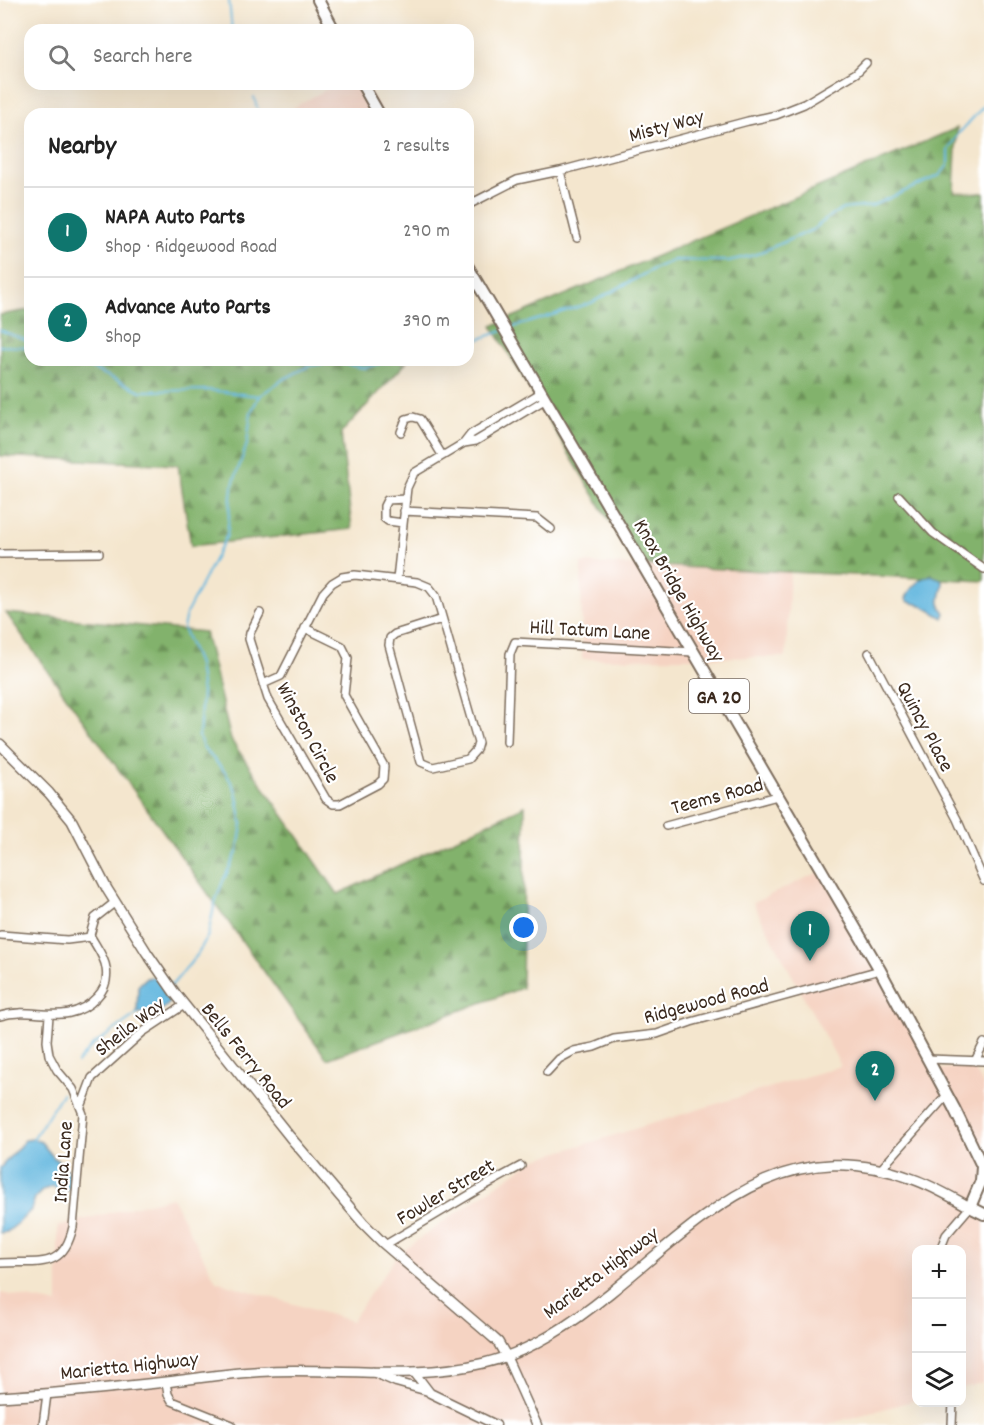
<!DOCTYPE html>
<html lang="en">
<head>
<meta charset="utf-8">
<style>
	:root { --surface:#fff; --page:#f6f6f6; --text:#222; --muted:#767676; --line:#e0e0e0; --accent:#0f766e }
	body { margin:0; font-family:Dekko,sans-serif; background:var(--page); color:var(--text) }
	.controls { position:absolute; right:18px; bottom:18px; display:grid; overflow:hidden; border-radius:12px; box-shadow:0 6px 24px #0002 }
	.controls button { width:54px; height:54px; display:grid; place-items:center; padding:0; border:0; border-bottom:2px solid var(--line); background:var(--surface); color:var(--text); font:30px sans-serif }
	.you { position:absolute; left:524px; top:928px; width:21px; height:21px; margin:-15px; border:4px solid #fff; border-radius:50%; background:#1a73e8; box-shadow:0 0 0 9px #1a73e833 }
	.badge { display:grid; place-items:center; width:39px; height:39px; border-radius:50%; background:var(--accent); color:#fff; font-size:20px; font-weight:700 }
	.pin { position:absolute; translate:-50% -50px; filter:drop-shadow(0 2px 3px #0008) }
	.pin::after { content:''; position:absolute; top:32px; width:21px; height:18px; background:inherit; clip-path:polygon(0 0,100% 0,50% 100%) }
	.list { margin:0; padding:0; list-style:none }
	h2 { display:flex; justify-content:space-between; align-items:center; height:78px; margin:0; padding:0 24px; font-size:26px }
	h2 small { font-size:20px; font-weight:400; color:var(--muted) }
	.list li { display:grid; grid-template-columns:39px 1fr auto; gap:18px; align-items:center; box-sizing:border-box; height:90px; padding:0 24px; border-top:2px solid var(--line) }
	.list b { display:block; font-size:22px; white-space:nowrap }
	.list p { margin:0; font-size:20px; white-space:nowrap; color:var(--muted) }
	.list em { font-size:20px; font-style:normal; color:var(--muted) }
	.icon { flex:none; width:33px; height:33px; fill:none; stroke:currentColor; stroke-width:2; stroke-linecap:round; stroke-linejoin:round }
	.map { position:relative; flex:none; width:984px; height:1425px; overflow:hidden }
	.search { position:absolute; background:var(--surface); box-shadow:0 6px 24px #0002; left:24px; top:24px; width:450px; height:66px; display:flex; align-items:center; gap:15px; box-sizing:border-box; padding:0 21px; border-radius:18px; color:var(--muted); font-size:22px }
	.panel { position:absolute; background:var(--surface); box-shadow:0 6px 24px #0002; left:24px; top:108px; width:450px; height:258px; border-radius:18px }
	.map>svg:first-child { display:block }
	.built { fill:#f5d3c2 }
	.forest { fill:url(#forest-firs); stroke:#5e6e45; stroke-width:1.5 }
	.water { fill:#63b7df; stroke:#4f707e; stroke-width:1.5 }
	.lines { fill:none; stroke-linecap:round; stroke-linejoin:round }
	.stream { stroke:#63b7df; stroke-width:2 }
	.minor-casing { stroke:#7c6c5c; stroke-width:10 }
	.tertiary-casing { stroke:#7c6c5c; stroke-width:11 }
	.secondary-casing { stroke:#7c6c5c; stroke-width:12 }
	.primary-casing { stroke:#7c6c5c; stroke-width:14 }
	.minor { stroke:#fff; stroke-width:7 }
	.tertiary { stroke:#fff; stroke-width:8 }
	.secondary { stroke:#fff; stroke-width:9 }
	.primary { stroke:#fff; stroke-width:10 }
	.labels { text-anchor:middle; stroke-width:4.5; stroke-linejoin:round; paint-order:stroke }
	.shield { fill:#fff; stroke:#766a62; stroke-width:1.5 }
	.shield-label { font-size:20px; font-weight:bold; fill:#3b2a1e }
	.street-label { font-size:21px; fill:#3b2a1e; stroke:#fff }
</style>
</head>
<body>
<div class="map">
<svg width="984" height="1425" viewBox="0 0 984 1425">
	<defs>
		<pattern id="forest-firs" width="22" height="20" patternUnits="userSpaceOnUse" patternTransform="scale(1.5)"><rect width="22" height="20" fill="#82b26c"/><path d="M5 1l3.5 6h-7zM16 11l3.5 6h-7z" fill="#6c9158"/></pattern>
	</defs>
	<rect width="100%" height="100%" fill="#fff"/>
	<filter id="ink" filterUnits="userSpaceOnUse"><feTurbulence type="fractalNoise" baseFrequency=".0167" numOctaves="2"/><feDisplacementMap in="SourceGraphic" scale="12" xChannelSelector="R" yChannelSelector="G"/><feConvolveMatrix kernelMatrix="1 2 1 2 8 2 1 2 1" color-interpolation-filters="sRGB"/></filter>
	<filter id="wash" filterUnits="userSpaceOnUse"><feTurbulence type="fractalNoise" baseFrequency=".008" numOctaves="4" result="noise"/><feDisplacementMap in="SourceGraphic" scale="24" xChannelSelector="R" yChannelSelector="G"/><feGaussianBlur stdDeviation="1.35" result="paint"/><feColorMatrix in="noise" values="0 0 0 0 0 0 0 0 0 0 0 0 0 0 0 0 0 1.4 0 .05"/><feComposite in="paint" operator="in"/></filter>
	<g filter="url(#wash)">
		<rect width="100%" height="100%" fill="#f4e6ce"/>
		<path class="built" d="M336,84H365L383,114H282Z
			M581,563L790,572L786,657L582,659Z
			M823,870L937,1070L972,1065L984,1086V1382L962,1388V1250H916V1400L825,1425H0V1293L58,1304V1226L172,1197L216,1281L351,1321L399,1253L533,1160L841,1066L753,903Z"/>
		<path class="forest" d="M957,128L954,192L984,193V581L636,565L492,326Z
			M30,310V360H399L402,364L407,362L341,433L352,529L191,546L178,465L0,456V315Z
			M6,613L205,632L231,740L338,894L525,806L522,988L327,1059Z"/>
		<path class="water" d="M931,575L941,579L943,583C942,598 935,599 945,613L943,618L921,605L909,602L906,599C909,588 920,578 931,575Z
			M152,977L166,978L174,992C169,1012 156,1013 137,1013L138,986L146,978Z
			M33,1139L41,1142L54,1158L65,1165L72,1184L69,1190L60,1192L53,1186L43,1190L35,1198L31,1210L17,1224L7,1232L0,1233V1168L25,1140Z"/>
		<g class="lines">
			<path class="stream" d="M229,0L232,30
				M250,84L251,87
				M254,97L259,114
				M507,329L591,303L657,267L674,260L728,261L754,255L814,229L831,215L843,209L871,206L912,188L940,175L948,165V150L959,133L984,106
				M0,330L30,342
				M468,343L502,331
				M0,346L30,347
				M73,360L141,391L208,390L259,396
				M172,985L198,954L208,935L215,902L223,881L238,850L242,824L236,791L226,773L203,747L199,737L202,692L198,664L183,628L186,614L227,535L232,487L247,444L251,412L259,396L282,380L309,366L334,362L364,368L393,360
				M77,1063L92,1046L138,1013
				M33,1139L62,1094"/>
		</g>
	</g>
	<g filter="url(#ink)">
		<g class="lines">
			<g class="minor-casing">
				<path id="minor" d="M560,171L577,238
					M468,205L517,180L560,171L748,121L776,115L804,104L856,73L866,63
					M401,432L406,419L413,417L420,419L442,455
					M464,443L471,434L542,392
					M899,496L933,533L984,569
					M404,511L537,518L551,529
					M403,523L388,521L384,518V506L387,500L406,499
					M0,554L99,553
					M397,579L407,488L414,473L464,443L476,441L546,399
					M260,613L250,633L249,639L268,699L326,799L333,804H340L378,784L383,779L384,766L344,695L348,658L342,646L305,628
					M869,653L957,819L984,881
					M263,684L281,676L323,593L332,583L342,577L355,575L417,582L429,587L436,596L478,743L476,750L468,759L433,767L421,762L389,645L390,638L395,634L442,619
					M507,742L510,654L515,642L693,652
					M666,826L777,796
					M1,935L67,940L91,937
					M0,1016C34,1005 67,1029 97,997C105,989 108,979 106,968C105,957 95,945 90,935L95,918L114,903
					M928,1059L984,1061
					M975,1061L984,1043
					M547,1072L559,1059L574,1051L594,1047L614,1039L657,1034L691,1022L880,970
					M81,1107L92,1078L143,1032L184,1005
					M880,1170L947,1095
					M385,1245L486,1185L521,1166
					M940,1250L946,1235L970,1207
					M0,1263C37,1260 63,1272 73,1227L83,1114L73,1089L57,1070L49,1055L47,1041L49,1016
					M166,1382L168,1394L172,1401L232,1425
					M43,1425L47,1394
					M952,1425L953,1402"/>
			</g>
			<g class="tertiary-casing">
				<path id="tertiary" d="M506,1356L537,1425
					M373,1372L396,1382L428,1391
					M414,1372L430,1393L496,1425"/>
			</g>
			<g class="secondary-casing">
				<path id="secondary" d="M0,744L49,793L72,821L107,889L147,953L174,992L290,1137L363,1223L383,1243L489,1334L498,1342L506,1356
					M0,1397C55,1394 111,1388 166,1382C201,1378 235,1372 270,1371C341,1368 414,1380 484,1363C531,1352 573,1323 610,1293C704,1217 781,1130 913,1179C933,1186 951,1197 970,1207"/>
			</g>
			<g class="primary-casing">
				<path id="primary" d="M318,0L334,30
					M362,84L379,114
					M468,267L880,970L954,1108L984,1170
					M982,1166L981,1181L970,1207L984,1214"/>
			</g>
			<use href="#minor" class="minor"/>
			<use href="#tertiary" class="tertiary"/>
			<use href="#secondary" class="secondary"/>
			<use href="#primary" class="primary"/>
		</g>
	</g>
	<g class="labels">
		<rect class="shield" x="689" y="679" width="60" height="34" rx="4.5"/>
		<g class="shield-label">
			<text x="719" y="703">GA 20</text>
		</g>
		<g class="street-label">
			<text transform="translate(666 125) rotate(-15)" y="7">Misty Way</text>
			<text transform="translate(680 590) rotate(60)" y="7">Knox Bridge Highway</text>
			<text transform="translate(590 629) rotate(3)" y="7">Hill Tatum Lane</text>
			<text transform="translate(926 726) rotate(62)" y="7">Quincy Place</text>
			<text transform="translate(309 732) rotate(62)" y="7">Winston Circle</text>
			<text transform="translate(717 795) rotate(-15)" y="7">Teems Road</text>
			<text transform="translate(706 1000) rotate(-15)" y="7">Ridgewood Road</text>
			<text transform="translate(129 1026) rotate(-38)" y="7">Sheila Way</text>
			<text transform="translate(247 1055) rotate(51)" y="7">Bells Ferry Road</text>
			<text transform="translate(62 1162) rotate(-86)" y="7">India Lane</text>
			<text transform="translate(445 1191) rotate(-31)" y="7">Fowler Street</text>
			<text transform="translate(600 1272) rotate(-37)" y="7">Marietta Highway</text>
			<text transform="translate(129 1365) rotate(-6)" y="7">Marietta Highway</text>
		</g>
	</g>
</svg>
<div class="controls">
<button>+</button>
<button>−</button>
<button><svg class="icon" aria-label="layers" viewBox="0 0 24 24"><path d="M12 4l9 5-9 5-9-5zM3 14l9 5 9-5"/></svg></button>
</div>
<div class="you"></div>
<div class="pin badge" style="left:810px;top:961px">1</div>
<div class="pin badge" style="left:875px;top:1101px">2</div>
<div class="search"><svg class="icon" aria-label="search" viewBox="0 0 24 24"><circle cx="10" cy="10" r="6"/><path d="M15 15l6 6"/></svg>Search here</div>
<section class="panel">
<h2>Nearby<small>2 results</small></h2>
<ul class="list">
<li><span class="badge">1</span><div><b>NAPA Auto Parts</b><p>Shop · Ridgewood Road</p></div><em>290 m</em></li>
<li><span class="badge">2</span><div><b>Advance Auto Parts</b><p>Shop</p></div><em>390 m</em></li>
</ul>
</section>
</div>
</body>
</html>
